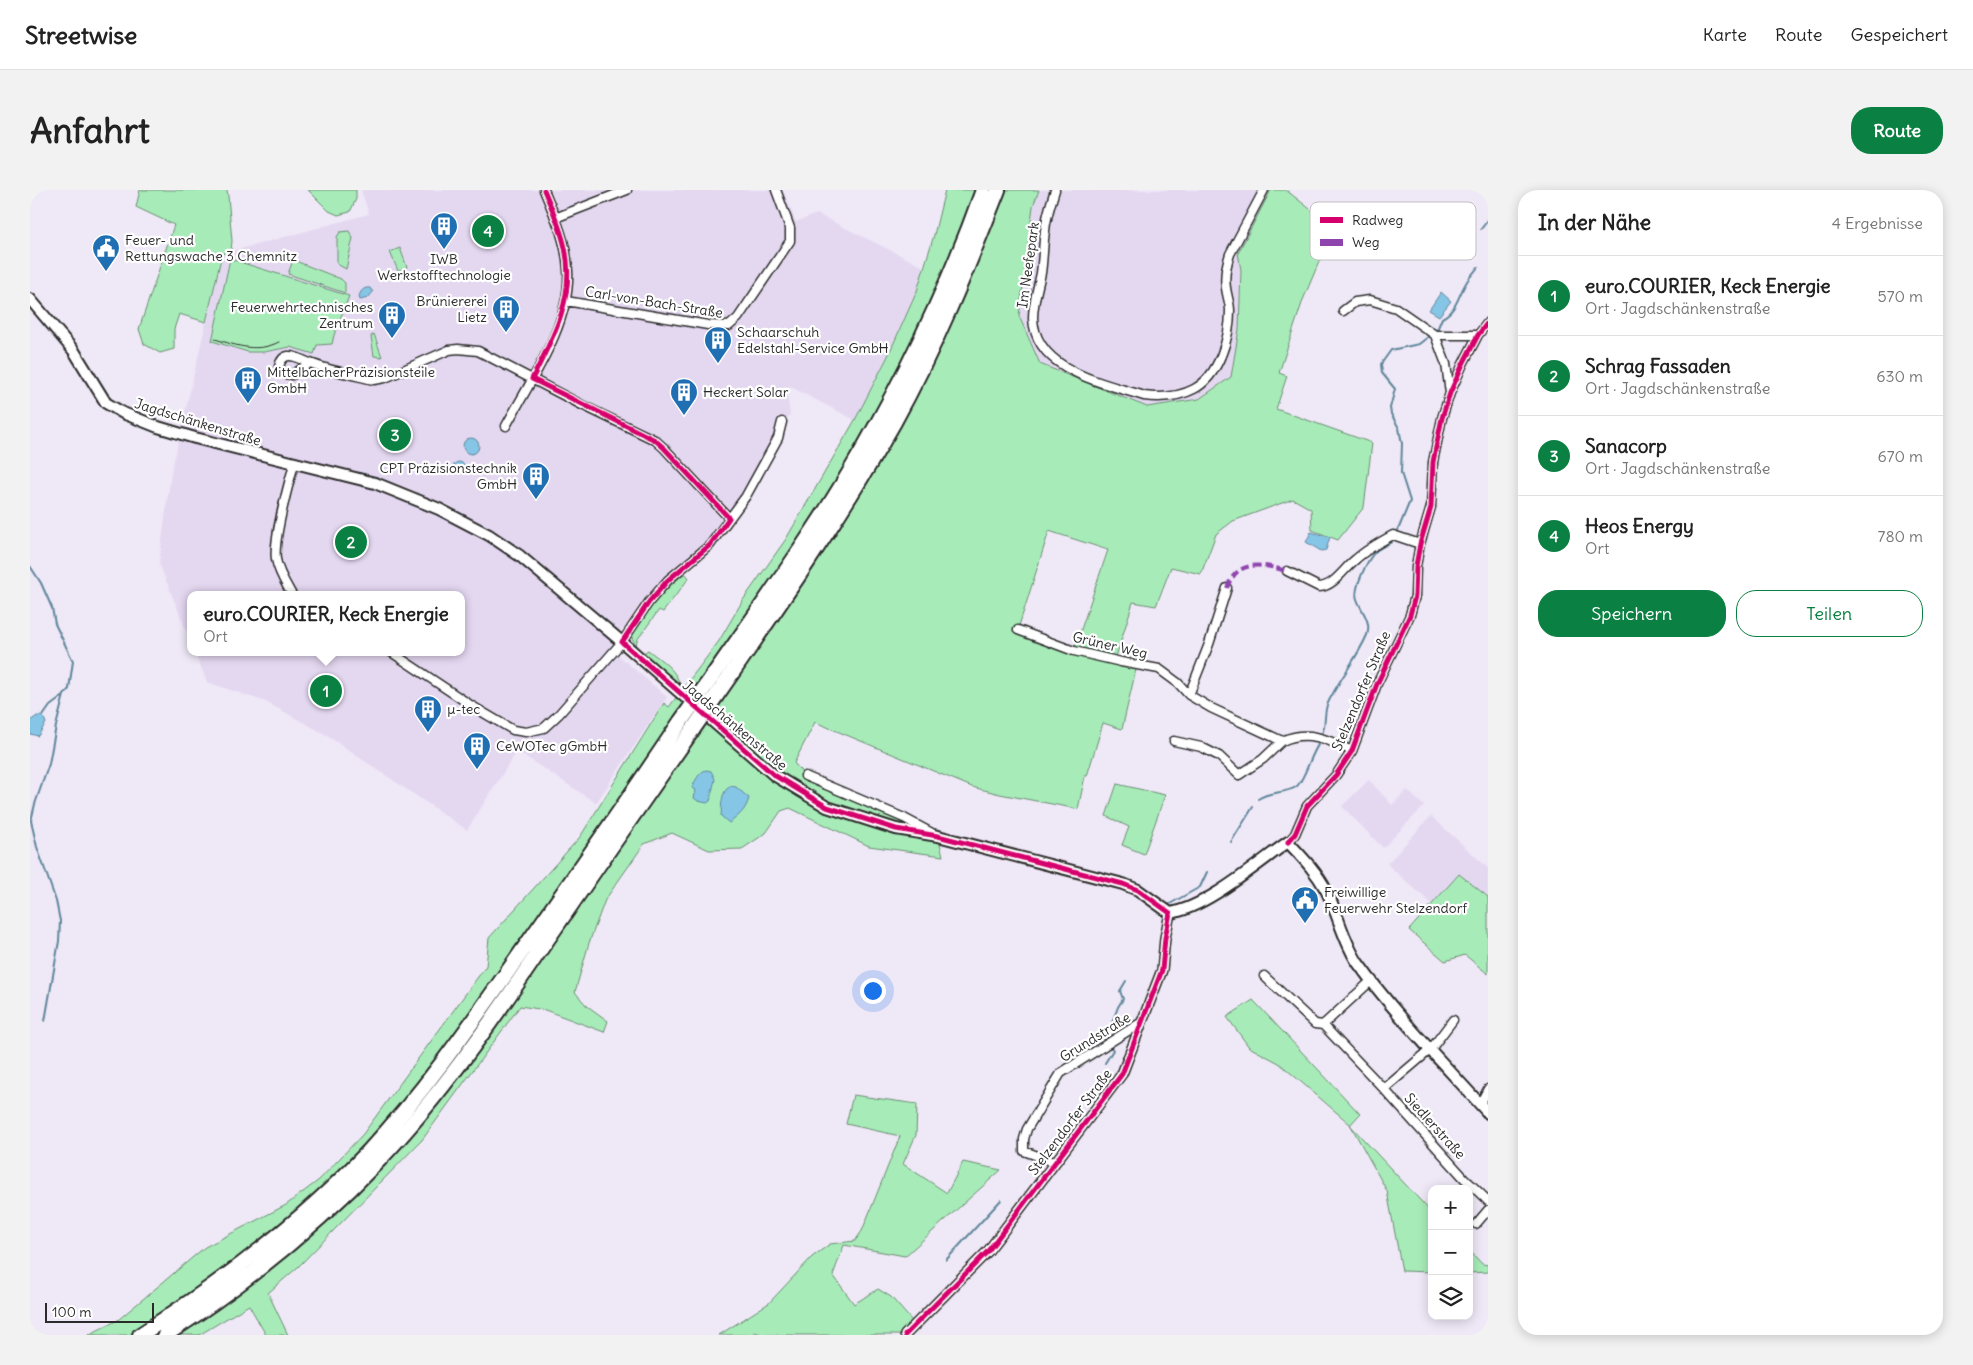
<!DOCTYPE html>
<html lang="de">
<head>
<meta charset="utf-8">
<style>
	:root { --surface:#fff; --page:#f2f2f2; --text:#222; --muted:#767676; --line:#e0e0e0; --accent:#0b8043 }
	body { margin:0; font-family:Delius,sans-serif; background:var(--page); color:var(--text) }
	.controls { position:absolute; right:15px; bottom:15px; display:grid; overflow:hidden; border-radius:10px; box-shadow:0 2px 12px #0003 }
	.controls button { width:45px; height:45px; display:grid; place-items:center; padding:0; border:0; border-bottom:1px solid var(--line); background:var(--surface); color:var(--text); font:25px sans-serif }
	.scale { position:absolute; left:15px; bottom:12px; width:109px; box-sizing:border-box; padding-left:5px; border:2px solid #2b2b2b; border-top:0; font-size:14px; line-height:18px; white-space:nowrap; color:#2b2b2b; -webkit-text-stroke:4px #fff; paint-order:stroke }
	.you { position:absolute; left:842px; top:800px; width:18px; height:18px; margin:-12px; border:4px solid #fff; border-radius:50%; background:#1a73e8; box-shadow:0 0 0 8px #1a73e833 }
	.badge { display:grid; place-items:center; width:32px; height:32px; border-radius:50%; background:var(--accent); color:#fff; font-size:16px; font-weight:700 }
	.pin { position:absolute; translate:-50% -50%; border:2px solid #fff; box-shadow:0 1px 5px #0006 }
	.popup { position:absolute; left:157px; top:401px; width:278px; height:65px; box-sizing:border-box; display:grid; place-content:center; border-radius:10px; background:var(--surface); filter:drop-shadow(0 1px 4px #0005); font-size:16px; white-space:nowrap; color:var(--muted) }
	.popup b { font-size:19px; color:var(--text) }
	.popup::after { content:''; position:absolute; left:50%; top:100%; margin-left:-10px; border:10px solid transparent; border-top-color:var(--surface) }
	.list { margin:0; padding:0; list-style:none }
	h2 { display:flex; justify-content:space-between; align-items:center; height:65px; margin:0; padding:0 20px; font-size:21px }
	h2 small { font-size:16px; font-weight:400; color:var(--muted) }
	.list li { display:grid; grid-template-columns:32px 1fr auto; gap:15px; align-items:center; box-sizing:border-box; height:80px; padding:0 20px; border-top:1px solid var(--line) }
	.list b { display:block; font-size:19px; white-space:nowrap }
	.list p { margin:0; font-size:16px; white-space:nowrap; color:var(--muted) }
	.list em { font-size:16px; font-style:normal; color:var(--muted) }
	.actions { display:flex; gap:10px; padding:15px 20px }
	.actions a { flex:1; padding:11px 0; border:1px solid var(--accent); border-radius:20px; text-align:center; font-size:18px; color:var(--accent) }
	.actions .main { background:var(--accent); color:#fff }
	.icon { flex:none; width:28px; height:28px; fill:none; stroke:currentColor; stroke-width:2; stroke-linecap:round; stroke-linejoin:round }
	.map { position:relative; flex:none; width:1458px; height:1145px; overflow:hidden; border-radius:20px }
	header { display:flex; align-items:center; gap:30px; box-sizing:border-box; height:70px; padding:0 25px; background:var(--surface); border-bottom:1px solid var(--line) }
	header strong { font-size:24px }
	nav { display:flex; gap:28px; margin-inline-start:auto; font-size:18px }
	.intro { display:flex; align-items:center; justify-content:space-between; box-sizing:border-box; height:120px; padding:0 30px }
	h1 { margin:0; font-size:35px }
	.button { padding:12px 22px; border-radius:20px; background:var(--accent); color:#fff; font-size:18px; font-weight:700 }
	main { display:flex; gap:30px; padding:0 30px }
	aside { flex:1; background:var(--surface); border-radius:20px; box-shadow:0 2px 12px #0003 }
	.map>svg:first-child { display:block }
	.built { fill:#e4d8f1 }
	.green { fill:#a7ecb8; stroke:#698c72; fill-rule:evenodd }
	.water { fill:#85c5e6; stroke:#61879b }
	.lines { fill:none; stroke-linecap:round; stroke-linejoin:round }
	.stream { stroke:#61879b; stroke-width:2 }
	.minor-casing { stroke:#2b2b2b; stroke-width:11 }
	.tertiary-casing { stroke:#2b2b2b; stroke-width:12 }
	.secondary-casing { stroke:#2b2b2b; stroke-width:14 }
	.motorway-casing { stroke:#2b2b2b; stroke-width:18 }
	.minor { stroke:#fff; stroke-width:8 }
	.tertiary { stroke:#fff; stroke-width:9 }
	.secondary { stroke:#fff; stroke-width:10 }
	.motorway { stroke:#fff; stroke-width:14 }
	.tram { stroke:#2b2b2b; stroke-width:1 }
	.motorway-bridge-casing { stroke:#2b2b2b; stroke-width:18; stroke-linecap:butt }
	.motorway-bridge { stroke:#fff; stroke-width:14 }
	.quiet { stroke:#8e44ad; stroke-width:4; stroke-dasharray:8 4; stroke-linecap:butt }
	.cycleway-casing { stroke:#fff; stroke-width:8 }
	.cycleway { stroke:#d6006c; stroke-width:5 }
	.labels { text-anchor:middle; stroke-width:4.5; stroke-linejoin:round; paint-order:stroke }
	.poi-label { font-size:14px; fill:#2b2b2b; stroke:#fff; text-anchor:start }
	.street-label { font-size:14px; fill:#2b2b2b; stroke:#fff }
	.key { fill:#fff; stroke:#bfbfbf; stroke-width:1 }
	.key-label { font-size:14px; fill:#2b2b2b }
</style>
</head>
<body>
<header>
<strong>Streetwise</strong>
<nav><a>Karte</a><a>Route</a><a>Gespeichert</a></nav>
</header>
<div class="intro"><h1>Anfahrt</h1><a class="button">Route</a></div>
<main>
<div class="map">
<svg width="1458" height="1145" viewBox="0 0 1458 1145">
	<rect width="100%" height="100%" fill="#efe8f7"/>
	<filter id="ink" filterUnits="userSpaceOnUse"><feTurbulence type="fractalNoise" baseFrequency=".02" numOctaves="2"/><feDisplacementMap in="SourceGraphic" scale="10" xChannelSelector="R" yChannelSelector="G"/><feConvolveMatrix kernelMatrix="1 2 1 2 8 2 1 2 1" color-interpolation-filters="sRGB"/></filter>
	<g filter="url(#ink)">
		<path class="built" d="M331,0H753L766,32L787,24L894,77L887,101L858,166L825,230L761,197L756,198L760,224L706,314L677,353L635,388L616,409L599,433L590,441L589,466L637,507L566,613L487,561L437,640L293,543L236,512L177,492L165,462H431V405H161V452L129,373L141,283L192,64L339,24Z
			M1009,0H1241L1208,63L1211,80L1209,139L1201,187L1169,209L1117,217L1010,174L989,126L1003,16Z
			M1339,590L1362,615L1377,600L1394,616L1353,658L1312,616Z
			M1401,626L1458,678V707L1429,685L1402,714L1357,674Z"/>
		<path class="green" d="M110,0H197L198,6L202,51L201,61L192,64L176,132L149,124L144,139V159L130,163L114,154L109,139L144,35L106,17Z
			M278,0H326V9L320,22L308,25L299,21Z
			M915,0H1009L1003,16L989,126L1010,174L1117,217L1169,209L1201,187L1209,139L1211,80L1208,63L1241,0H1256L1309,42L1291,67L1273,110L1249,183L1257,186L1246,219L1342,253L1334,317L1308,350L1282,340L1281,319L1263,309L1203,331L1186,344L1171,384L1141,377L1126,416L1103,412L1085,470L1107,475L1092,539L1073,533L1057,586H1055L1048,619L970,604L942,597L785,532L764,573L775,586L908,646L913,666L839,656L760,618L751,621L736,643L712,659L679,660L642,643L614,654L575,710L559,753L545,802L556,815L578,831L574,842L515,820L490,816L392,950L268,1077L238,1103L258,1145H236L219,1115L169,1145H58L88,1130L175,1057L256,1015L289,990L333,944L456,776L459,748L550,647L634,513L639,517L689,451L713,410L756,349L825,230L858,166L887,101L904,45ZM1019,341L1078,360L1044,460L988,439Z
			M319,41L323,48L316,79L307,74V47L310,42Z
			M370,58L377,77L368,81L360,62Z
			M200,69L319,106L304,145L302,154L287,155L284,164L260,157L234,162H218L182,151Z
			M263,70L311,89L315,93V103L258,84Z
			M344,144L352,167L344,166L341,146Z
			M655,383L659,388L633,422L629,420L607,450L606,456L602,448C607,427 638,397 655,383Z
			M618,460C632,471 646,479 651,497L612,464Z
			M1087,594L1135,605L1114,664L1092,655L1099,637L1076,626Z
			M1429,684L1458,707V784L1435,765L1415,771L1379,740Z
			M1223,810L1330,924L1320,935L1402,1023V1082L1372,1081L1357,1001L1320,934L1249,873L1219,857L1197,827Z
			M823,905L887,914L886,945L873,974L917,1003L933,972L971,980L875,1066L814,1055L803,1085L824,1114L848,1099L861,1107L882,1131L869,1145H733L725,1142L720,1145H689L739,1113L782,1067L800,1054L825,1051L832,1041L870,946L816,934Z
			M1439,1060L1452,1074L1458,1075V1082L1439,1083Z"/>
		<path class="water" d="M340,98L343,102L338,108L330,110L329,107C330,101 334,97 340,98Z
			M1411,102L1421,111L1409,126L1399,120Z
			M433 256a8 8 0 1 1 16 0a8 8 0 1 1-16 0Z
			M423 278a6 6 0 1 1 12 0a6 6 0 1 1-12 0Z
			M1281,342L1300,347L1296,360L1291,361L1276,352Z
			M7,526H13L16,533L8,546L0,544V531Z
			M676,580L681,581L685,589L680,611L677,613L668,611L664,608L666,600L662,598C665,591 669,582 676,580Z
			M701,596L706,597L719,608C716,620 709,626 699,633L691,626C692,615 690,601 701,596Z"/>
		<g class="lines">
			<path class="stream" d="M1451,39L1458,30
				M1407,140L1412,128C1427,120 1428,106 1436,93C1439,87 1444,83 1448,77
				M1368,340L1380,311L1371,283L1372,254L1369,238L1361,224L1360,218L1365,199L1352,183L1351,174L1361,160L1389,154L1398,147
				M0,376L11,393L22,418L25,434L43,471L39,499L34,505L26,536L19,574L5,614L1,631L7,657L26,711L30,731L29,751L15,831
				M13,526L20,516L32,507
				M1292,544C1296,535 1294,524 1297,515C1308,490 1327,469 1337,445C1342,431 1331,421 1327,409C1323,399 1338,368 1346,361C1350,357 1357,355 1362,352
				M1228,609C1239,601 1254,604 1266,597C1274,592 1281,563 1290,552
				M1201,652L1223,617
				M1138,715L1170,697L1177,682
				M1078,852L1076,849L1088,817L1093,809L1090,801L1096,791
				M1075,873L1083,860L1080,856
				M916,1070L971,1010"/>
			<g class="minor-casing">
				<path id="minor" d="M1025,0C1021,13 1016,27 1015,41C1013,55 1013,69 1011,83C1008,98 1003,112 1003,128C1005,181 1075,193 1114,206C1131,208 1149,207 1164,199C1189,186 1200,147 1200,121C1200,113 1197,106 1196,98C1194,86 1196,76 1200,64L1234,0
					M525,28L597,0
					M536,111L678,135L699,136L708,128L760,51V38L746,0
					M1313,121L1325,112L1340,110L1366,118L1405,145L1416,174L1420,203
					M1405,145H1448
					M280,173L262,185L255,184L249,177C250,172 252,167 258,166C266,165 273,171 280,173C301,181 323,185 344,190L355,188L419,160L428,159L448,161L552,215L625,250L634,258L699,328
					M476,236C500,191 541,134 538,81C537,53 525,26 514,0
					M1257,381L1289,397C1305,396 1314,378 1326,369C1337,359 1350,352 1363,345L1390,354
					M262,405C256,394 248,382 246,369C243,349 258,296 264,274
					M988,440L1044,461L1091,472L1129,479L1148,493L1159,505L1181,518L1252,551C1278,539 1299,550 1322,561
					M361,462L442,516L483,540L496,542L514,538L529,524L592,452L619,412L638,390L680,355L716,306L748,248L752,232
					M1159,505L1179,454L1197,398
					M1144,551L1171,557L1189,566L1209,585L1233,569L1252,551
					M775,586L874,628L902,643
					M1258,652L1265,644L1277,616L1306,585L1322,561L1347,494L1380,425L1385,406L1386,376L1390,354L1401,317L1403,272L1412,228L1420,203L1433,174L1448,145L1458,132
					M1234,786L1285,834L1293,835L1342,790
					M1293,835L1354,899L1434,988L1458,1011
					M1354,899L1401,859L1423,830
					M1450,914L1458,899
					M1024,972L994,961V949L997,939L1031,883L1112,832
					M1446,1034L1458,1020"/>
			</g>
			<g class="tertiary-casing">
				<path id="tertiary" d="M875,1145L958,1061L1092,884L1132,780L1135,748L1140,723"/>
			</g>
			<g class="secondary-casing">
				<path id="secondary" d="M0,109L44,161L76,213L93,223L128,237L165,248L345,293L409,319L459,345L490,366L592,452L744,585L797,617L866,639L908,646L1093,694L1108,700L1140,723C1176,718 1228,673 1258,652C1272,667 1286,681 1296,700C1308,723 1313,751 1328,773C1365,825 1415,875 1458,923"/>
			</g>
			<g class="motorway-casing">
				<path id="motorway" d="M675,497C722,429 772,361 815,290C870,198 917,101 953,0
					M686,506C748,417 810,327 864,232C905,158 937,79 968,0
					M110,1145C193,1092 271,1033 339,961C395,901 441,834 488,767C543,689 598,610 651,531
					M135,1145C213,1095 285,1037 349,970C411,905 462,831 512,757C562,684 612,612 663,539"/>
			</g>
			<use href="#minor" class="minor"/>
			<use href="#tertiary" class="tertiary"/>
			<use href="#secondary" class="secondary"/>
			<use href="#motorway" class="motorway"/>
			<path class="tram" d="M185,149C208,156 227,163 249,152"/>
			<g class="motorway-bridge-casing">
				<path id="motorway-bridge" d="M651,531L675,497
					M663,539L686,506"/>
			</g>
			<use href="#motorway-bridge" class="motorway-bridge"/>
			<path class="quiet" d="M1197,398C1207,369 1232,374 1257,381"/>
			<g class="cycleway-casing">
				<path id="cycleway" d="M514,0C522,19 531,38 535,58C546,106 523,148 502,189L625,250L634,258L699,328L680,355L638,390L619,412L592,452L744,585L797,617L866,639L908,646L1093,694L1108,700L1140,723L1135,748L1132,780L1092,884L958,1061L875,1145
					M1258,652L1265,644L1277,616L1306,585L1322,561L1347,494L1380,425L1385,406L1386,376L1390,354L1401,317L1403,272L1412,228L1420,203L1433,174L1448,145L1458,132"/>
			</g>
			<use href="#cycleway" class="cycleway"/>
		</g>
	</g>
	<defs>
		<g id="building-pin" transform="scale(1.4375)"><path d="M0 17L-7.5 6A9.5 9.5 0 1 1 7.5 6Z" fill="#1f6fb2" stroke="#fff"/><path d="M-4-6H4V6H1V3H-1V6H-4ZM-2.5-4.3h1.7v1.8h-1.7ZM.8-4.3h1.7v1.8H.8ZM-2.5-1h1.7V.8h-1.7ZM.8-1h1.7V.8H.8Z" fill="#fff"/></g>
		<g id="civic-pin" transform="scale(1.4375)"><path d="M0 17L-7.5 6A9.5 9.5 0 1 1 7.5 6Z" fill="#1f6fb2" stroke="#fff"/><path d="M-.6-6.5H3V-4.5H.6V-3L4-1V1h2V6H-6V1h2V-1L-.6-3ZM-1.2 2.5V6h2.4V2.5Z" fill="#fff"/></g>
	</defs>
	<g fill-rule="evenodd">
		<use href="#building-pin" x="414" y="36"/>
		<use href="#civic-pin" x="76" y="58"/>
		<use href="#building-pin" x="476" y="119"/>
		<use href="#building-pin" x="362" y="125"/>
		<use href="#building-pin" x="688" y="150"/>
		<use href="#building-pin" x="218" y="190"/>
		<use href="#building-pin" x="654" y="202"/>
		<use href="#building-pin" x="506" y="286"/>
		<use href="#building-pin" x="398" y="519"/>
		<use href="#building-pin" x="447" y="556"/>
		<use href="#civic-pin" x="1275" y="710"/>
	</g>
	<g class="labels">
		<g class="poi-label">
			<text x="95" y="55">Feuer- und<tspan x="95" dy="16">Rettungswache 3 Chemnitz</tspan></text>
			<text x="414" y="74" text-anchor="middle">IWB<tspan x="414" dy="16">Werkstofftechnologie</tspan></text>
			<text x="457" y="116" text-anchor="end">Brüniererei<tspan x="457" dy="16">Lietz</tspan></text>
			<text x="343" y="122" text-anchor="end">Feuerwehrtechnisches<tspan x="343" dy="16">Zentrum</tspan></text>
			<text x="707" y="147">Schaarschuh<tspan x="707" dy="16">Edelstahl-Service GmbH</tspan></text>
			<text x="237" y="187">MittelbacherPräzisionsteile<tspan x="237" dy="16">GmbH</tspan></text>
			<text x="673" y="207">Heckert Solar</text>
			<text x="487" y="283" text-anchor="end">CPT Präzisionstechnik<tspan x="487" dy="16">GmbH</tspan></text>
			<text x="417" y="524">µ-tec</text>
			<text x="466" y="561">CeWOTec gGmbH</text>
			<text x="1294" y="707">Freiwillige<tspan x="1294" dy="16">Feuerwehr Stelzendorf</tspan></text>
		</g>
		<g class="street-label">
			<text transform="translate(998 75) rotate(-82)" y="5">Im Neefepark</text>
			<text transform="translate(624 112) rotate(9)" y="5">Carl-von-Bach-Straße</text>
			<text transform="translate(168 232) rotate(17)" y="5">Jagdschänkenstraße</text>
			<text transform="translate(1080 455) rotate(13)" y="5">Grüner Weg</text>
			<text transform="translate(1331 501) rotate(-67)" y="5">Stelzendorfer Straße</text>
			<text transform="translate(705 535) rotate(40)" y="5">Jagdschänkenstraße</text>
			<text transform="translate(1065 847) rotate(-32)" y="5">Grundstraße</text>
			<text transform="translate(1040 932) rotate(-53)" y="5">Stelzendorfer Straße</text>
			<text transform="translate(1405 936) rotate(48)" y="5">Siedlerstraße</text>
		</g>
	</g>
	<rect x="1280" y="12" width="166" height="58" rx="8" class="key"/>
	<rect x="1290" y="27" width="23" height="6" fill="#d6006c"/>
	<rect x="1290" y="49" width="23" height="7" fill="#8e44ad"/>
	<g class="key-label">
		<text x="1322" y="35">Radweg</text>
		<text x="1322" y="57">Weg</text>
	</g>
</svg>
<div class="controls">
<button>+</button>
<button>−</button>
<button><svg class="icon" aria-label="layers" viewBox="0 0 24 24"><path d="M12 4l9 5-9 5-9-5zM3 14l9 5 9-5"/></svg></button>
</div>
<div class="scale">100 m</div>
<div class="you"></div>
<div class="pin badge" style="left:296px;top:501px">1</div>
<div class="popup"><b>euro.COURIER, Keck Energie</b>Ort</div>
<div class="pin badge" style="left:321px;top:352px">2</div>
<div class="pin badge" style="left:365px;top:245px">3</div>
<div class="pin badge" style="left:458px;top:41px">4</div>
</div>
<aside>
<h2>In der Nähe<small>4 Ergebnisse</small></h2>
<ul class="list">
<li><span class="badge">1</span><div><b>euro.COURIER, Keck Energie</b><p>Ort · Jagdschänkenstraße</p></div><em>570 m</em></li>
<li><span class="badge">2</span><div><b>Schrag Fassaden</b><p>Ort · Jagdschänkenstraße</p></div><em>630 m</em></li>
<li><span class="badge">3</span><div><b>Sanacorp</b><p>Ort · Jagdschänkenstraße</p></div><em>670 m</em></li>
<li><span class="badge">4</span><div><b>Heos Energy</b><p>Ort</p></div><em>780 m</em></li>
</ul>
<div class="actions"><a class="main">Speichern</a><a>Teilen</a></div>
</aside>
</main>
</body>
</html>
